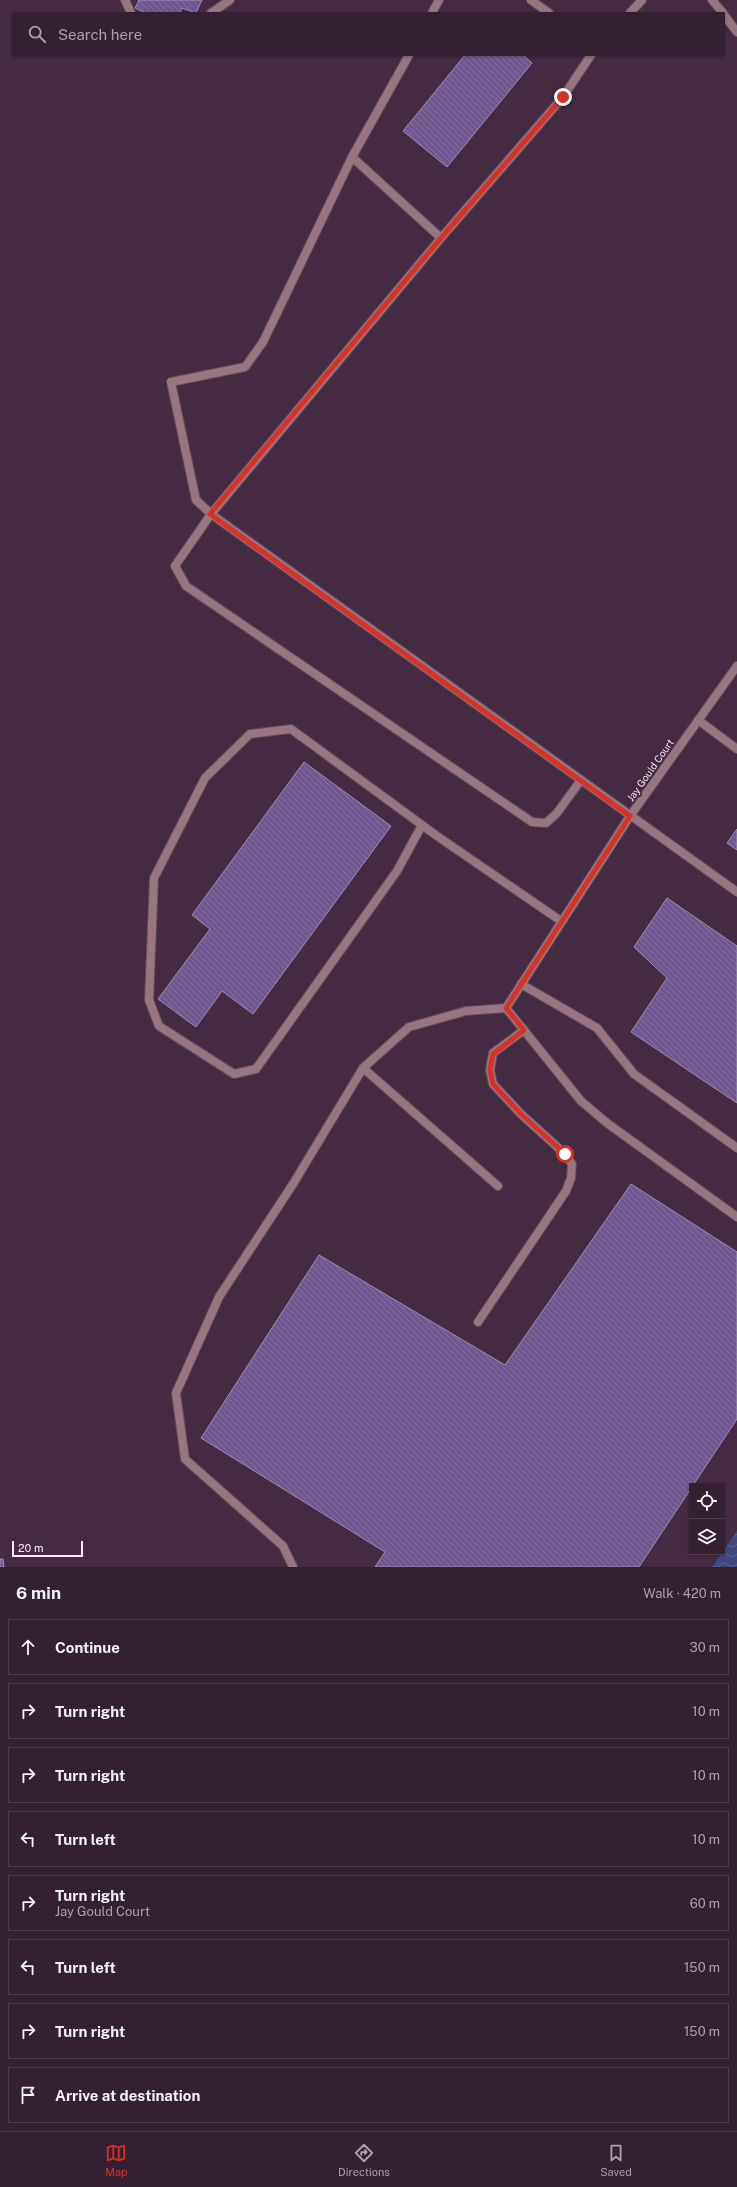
<!DOCTYPE html>
<html lang="en">
<head>
<meta charset="utf-8">
<style>
	:root { --surface:#332031; --page:#3e2d3d; --text:#f1f3f6; --muted:#a9a3ab; --line:#4e3e4d; --accent:#d93025 }
	body { margin:0; font-family:"Public Sans",sans-serif; background:var(--page); color:var(--text) }
	.controls { position:absolute; right:12px; bottom:12px; display:grid; overflow:hidden; border-radius:0px; box-shadow:0 1px 3px #0004 }
	.controls button { width:36px; height:36px; display:grid; place-items:center; padding:0; border:0; border-bottom:1px solid var(--line); background:var(--surface); color:var(--text); font:20px sans-serif }
	.scale { position:absolute; left:12px; bottom:10px; width:71px; box-sizing:border-box; padding-left:4px; border:2px solid #fbebf8; border-top:0; font-size:11px; line-height:14px; white-space:nowrap; color:#fbebf8; -webkit-text-stroke:3px #442b41; paint-order:stroke }
	.stop { position:absolute; width:12px; height:12px; margin:-9px; border:3px solid #d93025; border-radius:50%; background:#fff }
	.stop.end { background:#d93025; border-color:#fff; box-shadow:0 1px 4px #0008 }
	.list { margin:0; padding:0; list-style:none }
	h2 { display:flex; justify-content:space-between; align-items:center; height:52px; margin:0; padding:0 16px; font-size:17px }
	h2 small { font-size:13px; font-weight:400; color:var(--muted) }
	.list li { display:grid; grid-template-columns:26px 1fr auto; gap:12px; align-items:center; box-sizing:border-box; height:56px; margin:0 8px 8px; padding:0 8px; border:1px solid var(--line); border-radius:0px }
	.list b { display:block; font-size:15px; white-space:nowrap }
	.list p { margin:0; font-size:13px; white-space:nowrap; color:var(--muted) }
	.list em { font-size:13px; font-style:normal; color:var(--muted) }
	.icon { flex:none; width:22px; height:22px; fill:none; stroke:currentColor; stroke-width:2; stroke-linecap:round; stroke-linejoin:round }
	.map { position:relative; flex:none; width:737px; height:1567px; overflow:hidden }
	.search { position:absolute; background:var(--surface); box-shadow:0 1px 3px #0004; left:12px; right:12px; top:12px; height:44px; display:flex; align-items:center; gap:10px; box-sizing:border-box; padding:0 14px; border-radius:0px; color:var(--muted); font-size:15px }
	.sheet { height:564px; background:var(--surface) }
	nav { display:flex; justify-content:space-around; align-items:center; box-sizing:border-box; height:56px; border-top:1px solid var(--line); background:var(--surface); font-size:11px; color:var(--muted) }
	nav a { display:grid; justify-items:center; gap:2px }
	nav .on { color:var(--accent) }
	.map>svg:first-child { display:block }
	.water { fill:url(#water-waves) }
	.building { fill:url(#building-back-hatch); stroke:#9d90b1 }
	.lines { fill:none; stroke-linecap:round; stroke-linejoin:round }
	.service-casing { stroke:#614a5e; stroke-width:10 }
	.minor-casing { stroke:#614a5e; stroke-width:10 }
	.tertiary-casing { stroke:#614a5e; stroke-width:10 }
	.service { stroke:#96767f; stroke-width:8 }
	.minor { stroke:#96767f; stroke-width:8 }
	.tertiary { stroke:#96767f; stroke-width:8 }
	.route { stroke:#d93025; stroke-width:5 }
	.labels { text-anchor:middle; stroke-width:4; stroke-linejoin:round; paint-order:stroke }
	.street-label { font-size:10px; fill:#fbebf8; stroke:#442b41 }
</style>
</head>
<body>
<div class="map">
<svg width="737" height="1567" viewBox="0 0 737 1567">
	<defs>
		<pattern id="water-waves" width="16" height="10" patternUnits="userSpaceOnUse"><rect width="16" height="10" fill="#3f4980"/><path d="M0 5q4-4 8 0t8 0" fill="none" stroke="#5c6393"/></pattern>
		<pattern id="building-back-hatch" width="6" height="6" patternUnits="userSpaceOnUse"><rect width="6" height="6" fill="#6e5690"/><path d="M-1 5l2 2M0 0l6 6M5-1l2 2" fill="none" stroke="#846ea0"/></pattern>
	</defs>
	<rect width="100%" height="100%" fill="#442b41"/>
	<path class="water" d="M737,1531V1567H712Z"/>
	<path class="building" d="M139,0H202L196,13L182,8L180,13H145L135,8Z
		M465,55H523L532,63L447,167L403,131Z
		M304,762L391,826L253,1014L222,991L196,1027L158,999L210,929L192,915Z
		M737,829V850L727,843Z
		M667,898L737,946V1103L631,1032L667,978L634,947Z
		M631,1184L737,1252V1419L639,1567H375L385,1552L201,1438L319,1255L505,1365Z
		M0,1559H3L4,1567H0Z"/>
	<g class="lines">
		<g class="service-casing">
			<path id="service" d="M125,0L131,13
				M531,0L549,13
				M211,13L230,0
				M432,13L439,0
				M630,13L642,0
				M409,55L352,157L263,342L245,367L171,382L196,500L211,514L175,566L186,586L532,822L546,823L557,813L581,780
				M591,55L563,97L441,238L211,514L737,892
				M352,157L441,238
				M698,720L737,749
				M422,825L397,871L256,1069L234,1074L159,1026L149,1000L154,878L205,778L250,734L291,729L437,836L561,921
				M521,984L597,1028L634,1074L737,1148
				M363,1068L498,1186
				M478,1322L566,1191L571,1178L572,1164L565,1154L521,1114L493,1084L490,1070L493,1053L524,1030
				M293,1567L283,1546L185,1459L176,1393L219,1297L293,1184L363,1068L409,1027L466,1011L506,1008L581,1101L607,1123L737,1217"/>
		</g>
		<g class="minor-casing">
			<path id="minor" d="M506,1008L630,816L737,666"/>
		</g>
		<g class="tertiary-casing">
			<path id="tertiary" d="M712,0L723,13
				M724,15L737,32"/>
		</g>
		<use href="#service" class="service"/>
		<use href="#minor" class="minor"/>
		<use href="#tertiary" class="tertiary"/>
	</g>
	<g class="lines">
		<path class="route" d="M563,97L441,238L210,514L630,816L506,1008L524,1030L493,1054L490,1070L493,1084L521,1114L565,1154"/>
	</g>
	<g class="labels">
		<g class="street-label">
			<text transform="translate(650 770) rotate(-55)" y="4">Jay Gould Court</text>
		</g>
	</g>
</svg>
<div class="controls">
<button><svg class="icon" aria-label="locate" viewBox="0 0 24 24"><circle cx="12" cy="12" r="6"/><path d="M12 2v4M12 18v4M2 12h4M18 12h4"/></svg></button>
<button><svg class="icon" aria-label="layers" viewBox="0 0 24 24"><path d="M12 4l9 5-9 5-9-5zM3 14l9 5 9-5"/></svg></button>
</div>
<div class="scale">20 m</div>
<div class="stop" style="left:565px;top:1154px"></div>
<div class="stop end" style="left:563px;top:97px"></div>
<div class="search"><svg class="icon" aria-label="search" viewBox="0 0 24 24"><circle cx="10" cy="10" r="6"/><path d="M15 15l6 6"/></svg>Search here</div>
</div>
<section class="sheet">
<h2>6 min<small>Walk · 420 m</small></h2>
<ul class="list">
<li><svg class="icon" aria-label="ahead" viewBox="0 0 24 24"><path d="M12 20V5M6 11l6-6 6 6"/></svg><div><b>Continue</b></div><em>30 m</em></li>
<li><svg class="icon" aria-label="right" viewBox="0 0 24 24"><path d="M7 20v-9h11M14 6l5 5-5 5"/></svg><div><b>Turn right</b></div><em>10 m</em></li>
<li><svg class="icon" aria-label="right" viewBox="0 0 24 24"><path d="M7 20v-9h11M14 6l5 5-5 5"/></svg><div><b>Turn right</b></div><em>10 m</em></li>
<li><svg class="icon" aria-label="left" viewBox="0 0 24 24"><path d="M17 20v-9H6M10 6l-5 5 5 5"/></svg><div><b>Turn left</b></div><em>10 m</em></li>
<li><svg class="icon" aria-label="right" viewBox="0 0 24 24"><path d="M7 20v-9h11M14 6l5 5-5 5"/></svg><div><b>Turn right</b><p>Jay Gould Court</p></div><em>60 m</em></li>
<li><svg class="icon" aria-label="left" viewBox="0 0 24 24"><path d="M17 20v-9H6M10 6l-5 5 5 5"/></svg><div><b>Turn left</b></div><em>150 m</em></li>
<li><svg class="icon" aria-label="right" viewBox="0 0 24 24"><path d="M7 20v-9h11M14 6l5 5-5 5"/></svg><div><b>Turn right</b></div><em>150 m</em></li>
<li><svg class="icon" aria-label="arrive" viewBox="0 0 24 24"><path d="M6 21V4h12l-3 4 3 4H6"/></svg><div><b>Arrive at destination</b></div></li>
</ul>
</section>
<nav>
<a class="on"><svg class="icon" aria-label="map" viewBox="0 0 24 24"><path d="M3 6l6-2 6 2 6-2v14l-6 2-6-2-6 2zM9 4v14M15 6v14"/></svg>Map</a>
<a><svg class="icon" aria-label="directions" viewBox="0 0 24 24"><path d="M12 3l9 9-9 9-9-9zM9 14v-3h6M13 9l2 2-2 2"/></svg>Directions</a>
<a><svg class="icon" aria-label="saved" viewBox="0 0 24 24"><path d="M7 4h10v16l-5-4-5 4z"/></svg>Saved</a>
</nav>
</body>
</html>
